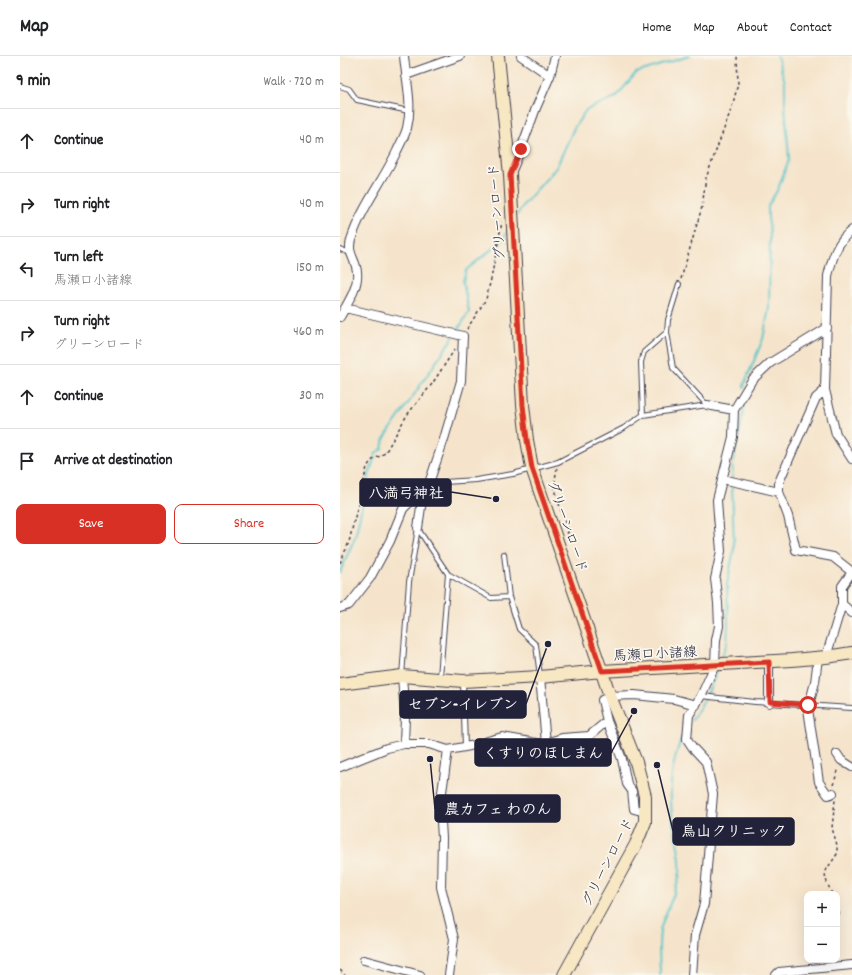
<!DOCTYPE html>
<html lang="en">
<head>
<meta charset="utf-8">
<style>
	:root { --surface:#fff; --page:#f2f2f2; --text:#202124; --muted:#757577; --line:#e0e0e0; --accent:#d93025 }
	body { margin:0; font-family:Dekko,"Klee One",sans-serif; background:var(--page); color:var(--text) }
	.controls { position:absolute; right:12px; bottom:12px; display:grid; overflow:hidden; border-radius:8px; box-shadow:0 4px 16px #0002 }
	.controls button { width:36px; height:36px; display:grid; place-items:center; padding:0; border:0; border-bottom:1px solid var(--line); background:var(--surface); color:var(--text); font:20px sans-serif }
	.stop { position:absolute; width:12px; height:12px; margin:-9px; border:3px solid #d93025; border-radius:50%; background:#fff }
	.stop.end { background:#d93025; border-color:#fff; box-shadow:0 1px 4px #0008 }
	.list { margin:0; padding:0; list-style:none }
	h2 { display:flex; justify-content:space-between; align-items:center; height:52px; margin:0; padding:0 16px; font-size:17px }
	h2 small { font-size:13px; font-weight:400; color:var(--muted) }
	.list li { display:grid; grid-template-columns:26px 1fr auto; gap:12px; align-items:center; box-sizing:border-box; height:64px; padding:0 16px; border-top:1px solid var(--line) }
	.list b { display:block; font-size:15px; white-space:nowrap }
	.list p { margin:0; font-size:13px; white-space:nowrap; color:var(--muted) }
	.list em { font-size:13px; font-style:normal; color:var(--muted) }
	.actions { display:flex; gap:8px; padding:12px 16px }
	.actions a { flex:1; padding:9px 0; border:1px solid var(--accent); border-radius:8px; text-align:center; font-size:14px; color:var(--accent) }
	.actions .main { background:var(--accent); color:#fff }
	.icon { flex:none; width:22px; height:22px; fill:none; stroke:currentColor; stroke-width:2; stroke-linecap:round; stroke-linejoin:round }
	.map { position:relative; flex:none; width:512px; height:919px; overflow:hidden }
	header { display:flex; align-items:center; gap:24px; box-sizing:border-box; height:56px; padding:0 20px; background:var(--surface); border-bottom:1px solid var(--line) }
	header strong { font-size:19px }
	nav { display:flex; gap:22px; margin-inline-start:auto; font-size:14px }
	main { display:flex }
	aside { flex:1; background:var(--surface) }
	.map>svg:first-child { display:block }
	.lines { fill:none; stroke-linecap:round; stroke-linejoin:round }
	.stream { stroke:#58c5cb; stroke-width:2 }
	.lane-casing { stroke:#423f51; stroke-width:6 }
	.street-casing { stroke:#423f51; stroke-width:10 }
	.secondary-casing { stroke:#423f51; stroke-width:14 }
	.path { stroke:#423f51; stroke-width:1.5; stroke-dasharray:3 3; stroke-linecap:butt }
	.lane { stroke:#fff; stroke-width:4 }
	.street { stroke:#fff; stroke-width:8 }
	.secondary { stroke:#f8e7c3; stroke-width:12 }
	.route { stroke:#d93025; stroke-width:5 }
	.labels { text-anchor:middle; stroke-width:3.5; stroke-linejoin:round; paint-order:stroke }
	.street-label { font-size:14px; fill:#22223b; stroke:#fbf7ec }
	.leader { fill:none; stroke:#22223b; stroke-width:1.5 }
	.callout-dot { fill:#22223b; stroke:#fbf7ec; stroke-width:1.5 }
	.callout { fill:#22223b; stroke:#22223b; stroke-width:1.5 }
	.callout-label { font-size:15px; text-anchor:middle; font-weight:bold; fill:#fff }
</style>
</head>
<body>
<header>
<strong>Map</strong>
<nav><a>Home</a><a>Map</a><a>About</a><a>Contact</a></nav>
</header>
<main>
<aside>
<h2>9 min<small>Walk · 720 m</small></h2>
<ul class="list">
<li><svg class="icon" aria-label="ahead" viewBox="0 0 24 24"><path d="M12 20V5M6 11l6-6 6 6"/></svg><div><b>Continue</b></div><em>40 m</em></li>
<li><svg class="icon" aria-label="right" viewBox="0 0 24 24"><path d="M7 20v-9h11M14 6l5 5-5 5"/></svg><div><b>Turn right</b></div><em>40 m</em></li>
<li><svg class="icon" aria-label="left" viewBox="0 0 24 24"><path d="M17 20v-9H6M10 6l-5 5 5 5"/></svg><div><b>Turn left</b><p>馬瀬口小諸線</p></div><em>150 m</em></li>
<li><svg class="icon" aria-label="right" viewBox="0 0 24 24"><path d="M7 20v-9h11M14 6l5 5-5 5"/></svg><div><b>Turn right</b><p>グリーンロード</p></div><em>460 m</em></li>
<li><svg class="icon" aria-label="ahead" viewBox="0 0 24 24"><path d="M12 20V5M6 11l6-6 6 6"/></svg><div><b>Continue</b></div><em>30 m</em></li>
<li><svg class="icon" aria-label="arrive" viewBox="0 0 24 24"><path d="M6 21V4h12l-3 4 3 4H6"/></svg><div><b>Arrive at destination</b></div></li>
</ul>
<div class="actions"><a class="main">Save</a><a>Share</a></div>
</aside>
<div class="map">
<svg width="512" height="919" viewBox="0 0 512 919">
	<rect width="100%" height="100%" fill="#fbf7ec"/>
	<filter id="ink" filterUnits="userSpaceOnUse"><feTurbulence type="fractalNoise" baseFrequency=".025" numOctaves="2"/><feDisplacementMap in="SourceGraphic" scale="8" xChannelSelector="R" yChannelSelector="G"/><feConvolveMatrix kernelMatrix="1 2 1 2 8 2 1 2 1" color-interpolation-filters="sRGB"/></filter>
	<filter id="wash" filterUnits="userSpaceOnUse"><feTurbulence type="fractalNoise" baseFrequency=".012" numOctaves="4" result="noise"/><feDisplacementMap in="SourceGraphic" scale="16" xChannelSelector="R" yChannelSelector="G"/><feGaussianBlur stdDeviation="0.9" result="paint"/><feColorMatrix in="noise" values="0 0 0 0 0 0 0 0 0 0 0 0 0 0 0 0 0 1.4 0 .05"/><feComposite in="paint" operator="in"/></filter>
	<g filter="url(#wash)">
		<rect width="100%" height="100%" fill="#f5e4cb"/>
		<g class="lines">
			<path class="stream" d="M177,159L184,148L216,112L234,72L246,54L276,41L296,17L349,0
				M117,275L129,256L123,225L126,214L162,185L168,175
				M404,332V329L423,283L429,252L430,175L428,162V150L438,133L449,103L445,49V26L437,0
				M392,423L393,408L404,352V344
				M0,516L15,481L29,419L36,397L42,393L44,383L113,281
				M381,603L387,587L388,567L387,528L394,493L392,427
				M352,664L366,641L378,613
				M320,919C320,903 317,886 321,871C327,852 337,836 340,816C342,799 335,782 333,765C328,733 331,706 344,676"/>
		</g>
	</g>
	<g filter="url(#ink)">
		<g class="lines">
			<g class="lane-casing">
				<path id="lane" d="M0,30L9,33L17,44L69,55
					M0,193L10,197
					M339,228L328,264L327,276L333,312L367,349
					M303,359L367,349
					M89,427L136,424L173,418L218,406L284,372L303,359L301,306L304,296L327,276
					M78,473L108,518L151,542L169,541
					M164,498L169,541L179,573L196,589L200,620
					M62,620L69,526L78,472
					M100,621L108,518
					M123,627L125,691
					M361,640L415,646L512,652"/>
			</g>
			<g class="street-casing">
				<path id="street" d="M181,0L210,20
					M66,19L120,0
					M171,117L181,93L196,52L210,20L215,0
					M512,174C497,185 492,203 488,220L485,334L496,378L512,403
					M5,252L123,280L121,325L104,383L89,427L83,437L78,472
					M0,261C7,248 19,231 17,216C16,203 7,198 11,184C21,152 43,125 57,95C60,88 65,80 67,72C73,48 66,24 64,0
					M485,334L476,342L439,426V436L448,460L456,494L493,501L512,516
					M367,349L394,354
					M382,423L439,436
					M502,548L512,557
					M0,552L9,549L30,522L50,485L63,453L72,444L83,437
					M486,601L502,548V530L512,516
					M478,602L475,626L468,653L479,726L488,739L493,737
					M429,605V647
					M62,620L65,661L64,688
					M200,621L206,687
					M267,665L282,703L287,728L292,735L294,753L305,756
					M108,694L100,750L102,782L101,831L114,883L109,919
					M497,698L501,704L512,711
					M0,711L47,692L64,688H89L108,694L130,690L162,681L202,688L222,682L249,680L267,665L262,644L270,640L294,639L334,643L356,649
					M24,904L80,919
					M352,919L355,879L364,848L373,738L366,706L353,692L347,683L349,659L361,640L375,609L376,584L379,570L378,547L375,523L381,495L378,459L377,444L393,381L394,354L412,324L430,307L487,272
					M436,919L439,916L512,909"/>
			</g>
			<g class="secondary-casing">
				<path id="secondary" d="M158,0L170,119L183,349L187,384L192,412L270,640L296,706L305,740V766L296,788L224,919
					M0,628L62,620L123,625L200,621L262,615L452,604L486,601L512,597"/>
			</g>
			<path class="path" d="M341,223L362,151L366,122L392,51L398,28L397,0
				M127,273L146,243L151,223L162,166
				M217,412L214,429L221,455L229,475L225,480
				M0,507L9,486L27,411L31,405L45,397L67,359L92,328L115,293
				M493,729L499,712
				M492,838C481,813 484,819 497,798V789L492,772L495,744
				M497,850L499,854L497,862
				M0,914L5,919"/>
			<use href="#lane" class="lane"/>
			<use href="#street" class="street"/>
			<use href="#secondary" class="secondary"/>
		</g>
	</g>
	<g class="lines" filter="url(#ink)">
		<path class="route" d="M181,93L170,119L183,349L187,384L192,412L262,615L429,606L430,646L468,649"/>
	</g>
	<g class="labels">
		<g class="street-label">
			<text transform="translate(156 156) rotate(-94)" y="5">グリーンロード</text>
			<text transform="translate(228 470) rotate(71)" y="5">グリーンロード</text>
			<text transform="translate(315 597) rotate(-3)" y="5">馬瀬口小諸線</text>
			<text transform="translate(267 806) rotate(-63)" y="5">グリーンロード</text>
		</g>
	</g>
	<path class="leader" d="M156 443L111 436M208 588L186 648M294 655L271 697M90 703L95 753M317 709L333 775"/>
	<g class="callout-dot">
		<circle cx="156" cy="443" r="4"/>
		<circle cx="208" cy="588" r="4"/>
		<circle cx="294" cy="655" r="4"/>
		<circle cx="90" cy="703" r="4"/>
		<circle cx="317" cy="709" r="4"/>
	</g>
	<g class="callout">
		<rect x="20" y="423" width="91" height="27" rx="4"/>
		<rect x="60" y="635" width="126" height="27" rx="4"/>
		<rect x="135" y="683" width="136" height="27" rx="4"/>
		<rect x="95" y="739" width="125" height="27" rx="4"/>
		<rect x="333" y="762" width="121" height="27" rx="4"/>
	</g>
	<g class="callout-label">
		<text x="66" y="442">八満弓神社</text>
		<text x="123" y="653">セブン-イレブン</text>
		<text x="203" y="702">くすりのほしまん</text>
		<text x="158" y="758">農カフェ わのん</text>
		<text x="394" y="780">烏山クリニック</text>
	</g>
</svg>
<div class="controls">
<button>+</button>
<button>−</button>
</div>
<div class="stop" style="left:468px;top:649px"></div>
<div class="stop end" style="left:181px;top:93px"></div>
</div>
</main>
</body>
</html>
